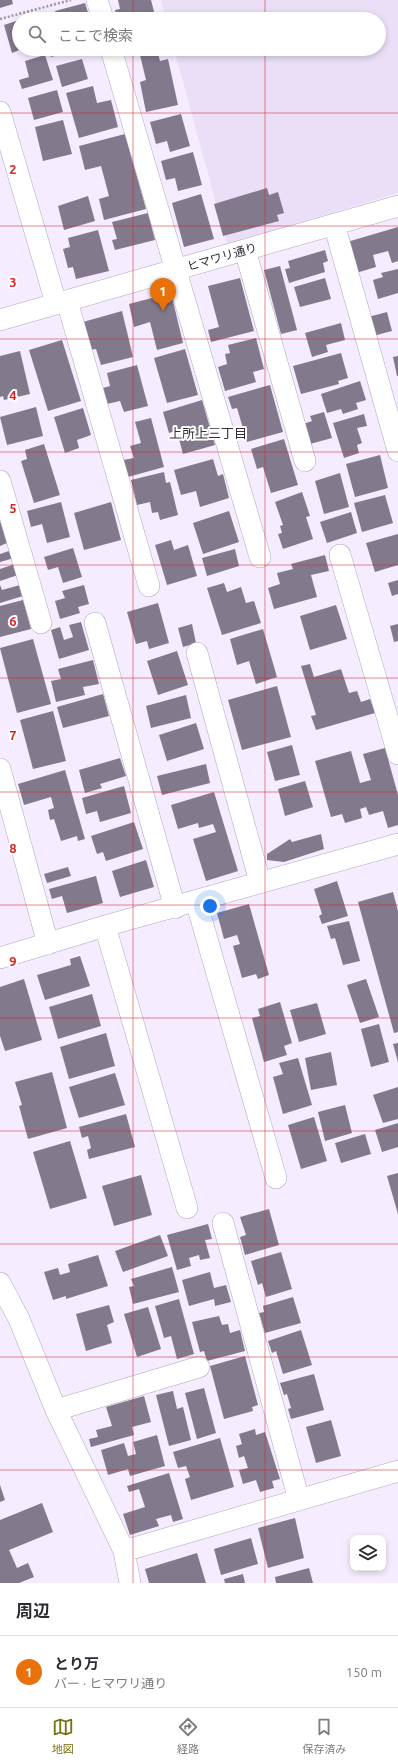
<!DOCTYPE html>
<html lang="ja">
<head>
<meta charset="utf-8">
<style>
	:root { --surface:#fff; --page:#f2f2f3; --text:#2b2b33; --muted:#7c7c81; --line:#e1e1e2; --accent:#777112 }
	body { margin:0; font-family:Ubuntu,"Noto Sans JP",sans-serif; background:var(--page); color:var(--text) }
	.controls { position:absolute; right:12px; bottom:12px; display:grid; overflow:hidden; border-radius:8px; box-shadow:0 2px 6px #0003 }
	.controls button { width:36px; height:36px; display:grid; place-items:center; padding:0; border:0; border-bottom:1px solid var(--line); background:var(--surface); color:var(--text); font:20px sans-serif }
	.you { position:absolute; left:210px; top:906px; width:14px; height:14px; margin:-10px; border:3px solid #fff; border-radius:50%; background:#1a73e8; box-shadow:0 0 0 6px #1a73e833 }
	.badge { display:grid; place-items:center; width:26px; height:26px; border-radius:50%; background:var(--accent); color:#fff; font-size:13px; font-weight:700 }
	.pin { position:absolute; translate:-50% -33px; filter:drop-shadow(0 1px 2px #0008) }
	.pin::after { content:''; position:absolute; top:21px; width:14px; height:12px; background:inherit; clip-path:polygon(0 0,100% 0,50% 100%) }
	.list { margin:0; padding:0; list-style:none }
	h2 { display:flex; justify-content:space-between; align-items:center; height:52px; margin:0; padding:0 16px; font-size:17px }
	h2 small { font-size:13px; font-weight:400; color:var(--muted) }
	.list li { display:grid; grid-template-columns:26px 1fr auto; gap:12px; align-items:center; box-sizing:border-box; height:72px; padding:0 16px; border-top:1px solid var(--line) }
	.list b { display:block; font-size:15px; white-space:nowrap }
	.list p { margin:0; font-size:13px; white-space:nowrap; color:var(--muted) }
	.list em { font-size:13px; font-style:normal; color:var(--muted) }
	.icon { flex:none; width:22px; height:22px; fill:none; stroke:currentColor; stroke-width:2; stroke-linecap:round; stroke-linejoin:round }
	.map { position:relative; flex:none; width:398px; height:1583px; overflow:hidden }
	.search { position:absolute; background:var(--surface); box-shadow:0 2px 6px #0003; left:12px; right:12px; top:12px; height:44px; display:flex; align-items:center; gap:10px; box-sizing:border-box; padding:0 14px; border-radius:22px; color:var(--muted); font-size:15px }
	.sheet { height:124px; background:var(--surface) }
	nav { display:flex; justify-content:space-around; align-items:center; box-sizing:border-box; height:56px; border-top:1px solid var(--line); background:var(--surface); font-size:11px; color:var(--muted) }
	nav a { display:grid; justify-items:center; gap:2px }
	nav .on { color:var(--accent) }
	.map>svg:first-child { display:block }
	.built { fill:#ebdef7 }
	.building { fill:#83798d }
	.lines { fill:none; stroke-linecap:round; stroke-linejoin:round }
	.minor-casing { stroke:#b1a5bc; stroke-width:22 }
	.path { stroke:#9c94a3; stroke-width:2.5; stroke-dasharray:2 2; stroke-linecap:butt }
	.minor { stroke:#fff; stroke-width:21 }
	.grid { fill:none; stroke:#d62828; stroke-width:1; stroke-opacity:0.55 }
	.labels { text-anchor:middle; stroke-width:4; stroke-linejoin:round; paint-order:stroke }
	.street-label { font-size:12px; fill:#332e37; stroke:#fff }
	.neighbourhood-label { font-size:13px; fill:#332e37; stroke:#fff }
	.grid-label { font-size:13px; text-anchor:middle; font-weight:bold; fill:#d62828; stroke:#fff; stroke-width:4; stroke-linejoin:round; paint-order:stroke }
</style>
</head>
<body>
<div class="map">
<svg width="398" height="1583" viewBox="0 0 398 1583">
	<rect width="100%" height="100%" fill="#f6ecff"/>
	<path class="built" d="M161,0H398V193L227,244L174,49H379V19H166Z"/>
	<path class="building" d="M0,0H12L13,4L0,8Z
		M118,0H151L156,19H117L115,10L120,9Z
		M85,3L90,19H57L55,11Z
		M19,20V49H22L12,53L4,25Z
		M49,49H79L51,57Z
		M146,49H157L160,61L168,59L178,105L146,112L140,82L146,80L139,51Z
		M45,55L53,80L22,89L19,80L29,77L25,61Z
		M82,59L88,79L62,87L56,66Z
		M93,86L97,103L111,100L118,127L79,138L66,93Z
		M57,90L63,112L34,120L28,98Z
		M181,114L190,146L170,152L167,141L156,144L150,122Z
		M63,120L72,154L43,161L35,127Z
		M125,134L146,209L104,220L99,199L109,196L101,166L85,170L79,146Z
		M193,152L202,185L178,191L175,178L166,180L161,161Z
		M267,188L269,195L278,192L284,213L277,215L279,221L223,236L214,204Z
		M201,194L214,239L184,247L172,203Z
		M88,196L95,221L64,230L58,206Z
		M148,213L155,240L115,250L112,240L117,239L112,222Z
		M398,227V261L392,263L388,251L373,255L376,267L356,273L347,242Z
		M98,230L109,271L76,279L73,267L68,268L63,249L70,247L68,238Z
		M325,250L328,261L323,263L325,272L289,283L285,269L290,268L288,261Z
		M280,266L297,330L281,334L264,270Z
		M398,269V293L378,299L373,280L383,277L381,273Z
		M240,278L254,331L211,342L208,330L219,327L208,286Z
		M325,278L331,299L300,307L294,287Z
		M171,293L183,343L157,350L150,322L134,327L129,304Z
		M122,311L133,357L101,365L96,349L90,350L83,322Z
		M387,312L392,331L373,336L368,317Z
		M341,323L345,340L326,345L328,352L312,357L305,333Z
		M256,338L264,369L253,372L256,382L225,391L218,367L227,364L225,354L230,353L228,345Z
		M62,340L81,401L48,411L29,350Z
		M185,349L198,395L167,403L154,358Z
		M20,351L30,394L4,400L3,396L0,397V356Z
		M341,353L348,378L338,381L339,384L301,394L293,366Z
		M398,356V376H397L393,357Z
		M137,365L148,406L124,412L120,401L107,404L103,388L110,386L107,373Z
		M360,381L366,400L356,403L358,409L343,414L341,409L327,413L321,394Z
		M270,385L283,432L247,442L237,408L232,409L228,397Z
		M202,400L215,445L183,454L179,439L187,436L184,428L169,433L163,412Z
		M36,407L43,436L7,445L0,417Z
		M83,408L91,435L77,440L79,448L65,453L54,417Z
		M324,412L332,438L310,444L303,424L312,421L310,416Z
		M364,414L367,426L357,428L362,443L357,445L359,453L344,458L333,423Z
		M151,418L164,467L128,477L123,460L134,458L130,446L141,443L135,422Z
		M284,439L298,485L271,493L263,467L257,469L251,449Z
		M44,444L60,495L34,503L21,461L27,459L25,450Z
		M380,455L388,488L355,497L346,464Z
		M213,459L218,476L223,474L229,498L200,507L196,491L181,495L174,470Z
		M164,472L166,483L170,482L178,515L160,520L158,512L152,513L150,502L137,505L131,480Z
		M340,473L349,507L324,514L315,481Z
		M302,492L310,516L306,517L313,539L283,549L278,534L282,533L280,526L283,525L275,502Z
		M385,495L393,523L362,532L354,503Z
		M61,502L70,537L47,543L42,524L31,527L27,511Z
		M111,502L121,540L84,550L74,513Z
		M229,511L239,542L203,554L193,523Z
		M351,512L357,533L327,543L320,522Z
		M0,521L7,543L0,546Z
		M398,534V565L375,572L366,543Z
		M171,540L174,550L188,545L197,576L167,585L155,545Z
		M73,548L82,577L63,583L58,567L48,570L44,557Z
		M235,549L239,566L207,576L202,558Z
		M12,550L14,558L0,562V554Z
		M325,555L329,571L311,575L317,597L274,609L268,588L280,584L277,573L293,569L291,564Z
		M15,564L18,575L0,581V569Z
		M398,580V594L392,596L388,583Z
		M224,583L227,592L241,587L246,603L254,601L261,623L222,635L207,588Z
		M0,585L2,590L20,585L23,596L0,603Z
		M84,585L89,604L78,607L80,613L60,619L55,601L65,598L62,591Z
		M23,600L31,629L0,637V606Z
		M158,603L169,643L149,649L147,641L136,644L127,612Z
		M336,605L347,639L310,650L300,616Z
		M81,622L89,650L59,659L51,630L60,627L64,640L73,637L69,625Z
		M192,624L196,643L183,647L178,628Z
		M398,624V641L394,642L390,626Z
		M263,629L277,677L256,684L249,661L237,665L230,639Z
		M33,639L51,704L17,713L0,648Z
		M177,651L188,685L158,695L147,661Z
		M93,660L99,684L83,687L85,695L56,702L51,681L61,679L58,669Z
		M310,664L314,677L341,669L349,693L357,691L361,702L370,699L375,713L316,730L311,716L316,715L301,666Z
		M277,686L291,737L242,750L228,700Z
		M103,694L109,716L63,728L57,707Z
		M186,695L191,718L151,728L146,706Z
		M53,711L66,761L33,769L20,720Z
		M196,723L204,749L167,761L159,735Z
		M292,745L300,775L275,781L267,752Z
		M385,748L398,795V825L388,828L383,811L369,815L366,807L360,809L362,818L345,823L342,814L331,817L315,761L351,751L360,783L371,780L363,754Z
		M120,758L126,776L100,784L102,788L85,793L79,770Z
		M206,764L210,783L162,795L157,776Z
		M65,770L85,839L78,841L77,836L61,841L54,819L50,820L48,810L54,808L51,797L24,805L18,784Z
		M305,781L313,807L285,816L278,789Z
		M124,786L131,813L100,822L97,811L86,814L82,798Z
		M214,792L238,871L206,881L193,839L216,832L213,824L199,828L198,823L178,829L171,805Z
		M134,822L143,849L106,861L103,852L97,854L91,836Z
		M321,834L324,849L284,862L267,860V854L290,839L292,842Z
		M146,860L154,887L120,897L112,871Z
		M68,867L71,876L47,883L44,874Z
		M96,876L103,903L67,913L62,896L52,899L49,889Z
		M337,881L348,916L322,924L319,916L322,914L314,889Z
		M393,892L398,911V1032L394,1033L358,902Z
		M249,904L269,975L258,979L256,974L242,978L233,946L240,944L237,935L224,939L217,913Z
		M349,921L360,961L343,965L335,938L331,939L327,926Z
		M80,956L90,986L45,1000L37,975L71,965L70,959Z
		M24,979L42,1040L5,1051L0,1036V987Z
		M366,979L379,1017L360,1023L347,985Z
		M92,994L101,1026L58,1039L49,1007Z
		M280,1002L292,1043L284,1046L287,1055L264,1062L252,1018L260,1016L258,1009Z
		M317,1003L326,1034L299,1042L290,1010Z
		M379,1024L389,1062L371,1067L361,1029Z
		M106,1033L115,1066L69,1079L60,1047Z
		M398,1043V1062L393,1044Z
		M331,1052L337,1085L311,1090L305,1058Z
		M298,1058L312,1105L283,1114L273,1077L283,1074L279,1063Z
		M52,1072L67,1128L28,1139L19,1106L22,1105L15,1082Z
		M115,1073L125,1105L79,1118L69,1087Z
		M398,1087V1119L383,1123L373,1095Z
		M345,1105L352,1133L325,1141L318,1112Z
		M126,1114L135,1147L89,1159L87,1150L91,1148L88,1136L82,1138L79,1127Z
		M314,1117L327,1161L301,1169L288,1125Z
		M398,1123V1147L382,1152L375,1130Z
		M365,1134L371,1154L341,1163L335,1143Z
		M70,1141L87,1198L50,1209L33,1152Z
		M398,1173V1214L387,1176Z
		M141,1175L152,1215L114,1226L102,1186Z
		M269,1209L279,1245L245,1255L240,1237L246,1235L240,1217Z
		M208,1224L212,1239L205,1240L210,1258L200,1260L199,1255L189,1258L191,1266L177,1270L167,1235Z
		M160,1235L168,1256L123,1272L115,1251Z
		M281,1252L292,1289L266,1297L262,1283L258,1285L251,1261Z
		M98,1255L108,1286L66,1299V1296L53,1300L44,1272L58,1268L60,1275L70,1272L68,1264Z
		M172,1267L179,1292L133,1304L129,1287L134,1286L131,1279Z
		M210,1272L214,1288L226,1285L231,1302L215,1306L214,1299L189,1306L182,1280Z
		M293,1297L301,1323L265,1333L259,1313L264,1312L263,1306Z
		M179,1299L194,1354L177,1359L171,1336L164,1338L155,1306Z
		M109,1305L114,1322L107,1325L112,1343L86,1351L76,1314Z
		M148,1307L161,1349L137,1357L124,1314Z
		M219,1316L222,1325L228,1324L230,1333L240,1330L245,1351L207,1361L204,1351L200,1352L192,1322Z
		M301,1330L312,1365L283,1374L276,1351L272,1353L268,1341Z
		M245,1356L258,1405L252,1407L253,1411L224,1419L210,1366Z
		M314,1374L324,1410L291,1419L288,1409L291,1408L287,1394L284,1395L280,1383Z
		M204,1388L216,1433L197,1439L185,1393Z
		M173,1391L177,1409L183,1407L191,1440L169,1446L156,1395Z
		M144,1396L151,1422L132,1427L134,1435L91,1447L89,1439L98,1437L96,1430L112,1426L106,1407Z
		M331,1420L341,1456L316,1463L306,1427Z
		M255,1429L256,1435L265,1432L280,1479L272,1481L274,1488L260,1492L256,1480L243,1484L239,1470L248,1468L244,1456L239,1458L236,1446L242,1444L239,1434Z
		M157,1435L165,1466L130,1476L128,1469L108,1475L101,1450L124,1443L128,1456L136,1454L133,1442Z
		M220,1438L234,1487L191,1500L185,1479L190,1477L186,1466L178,1468L173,1452Z
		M169,1473L183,1519L173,1522L171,1515L156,1519L159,1526L130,1535L123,1514L145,1507L139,1489L129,1492L127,1486Z
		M0,1485L5,1500L0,1502Z
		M42,1503L53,1532L9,1550L17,1568L28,1563L34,1577L19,1583H0V1520Z
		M295,1518L304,1558L268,1568L258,1528Z
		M251,1538L258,1564L221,1575L214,1549Z
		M197,1553L206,1583H149L145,1569Z
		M309,1568L313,1583H276L275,1577Z
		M243,1574L245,1583H225L224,1579Z"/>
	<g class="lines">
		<g class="minor-casing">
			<path id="minor" d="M97,0L103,19
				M111,49L260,557
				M0,112L56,303
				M334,224L398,451
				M245,250L305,461
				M67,301L149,586
				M0,320L398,206
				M0,481L41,623
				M340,555L398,754
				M95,623L175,908
				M197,653L260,882
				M0,769L48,944
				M196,901L276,1178
				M105,926L187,1208
				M0,958L105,926L398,844
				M223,1223L299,1500
				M0,1283L19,1319L56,1410L124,1551L130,1583
				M56,1410L199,1367
				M124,1551L398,1471"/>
		</g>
		<path class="path" d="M0,19L71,0"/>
		<use href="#minor" class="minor"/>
	</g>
	<path class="grid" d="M133,0V19M265,0V19M133,49V1583M265,49V1583M0,113H398M0,226H398M0,339H398M0,452H398M0,565H398M0,678H398M0,792H398M0,905H398M0,1018H398M0,1131H398M0,1244H398M0,1357H398M0,1470H398"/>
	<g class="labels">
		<g class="street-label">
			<text transform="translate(222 257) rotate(-16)" y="4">ヒマワリ通り</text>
		</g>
		<g class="neighbourhood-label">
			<text x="208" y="438">上所上三丁目</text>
		</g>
	</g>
	<g class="grid-label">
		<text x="13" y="174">2</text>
		<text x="13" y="287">3</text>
		<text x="13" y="400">4</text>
		<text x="13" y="513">5</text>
		<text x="13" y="626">6</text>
		<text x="13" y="740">7</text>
		<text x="13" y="853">8</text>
		<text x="13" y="966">9</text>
	</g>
</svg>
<div class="controls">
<button><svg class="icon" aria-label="layers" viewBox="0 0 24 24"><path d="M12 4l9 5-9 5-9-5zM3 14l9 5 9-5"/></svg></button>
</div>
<div class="you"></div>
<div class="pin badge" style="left:163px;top:311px;background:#e8710a">1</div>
<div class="search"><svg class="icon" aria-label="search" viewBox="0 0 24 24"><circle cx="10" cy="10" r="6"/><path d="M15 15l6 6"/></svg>ここで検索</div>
</div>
<section class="sheet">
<h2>周辺<small></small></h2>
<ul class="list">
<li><span class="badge" style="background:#e8710a">1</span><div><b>とり万</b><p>バー · ヒマワリ通り</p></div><em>150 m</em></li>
</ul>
</section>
<nav>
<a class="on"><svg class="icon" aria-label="map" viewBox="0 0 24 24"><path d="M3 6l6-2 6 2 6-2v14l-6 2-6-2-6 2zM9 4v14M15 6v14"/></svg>地図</a>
<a><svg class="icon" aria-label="directions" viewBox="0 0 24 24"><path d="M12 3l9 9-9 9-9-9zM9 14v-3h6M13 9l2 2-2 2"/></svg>経路</a>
<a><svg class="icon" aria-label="saved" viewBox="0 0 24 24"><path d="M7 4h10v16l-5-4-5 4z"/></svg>保存済み</a>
</nav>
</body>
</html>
